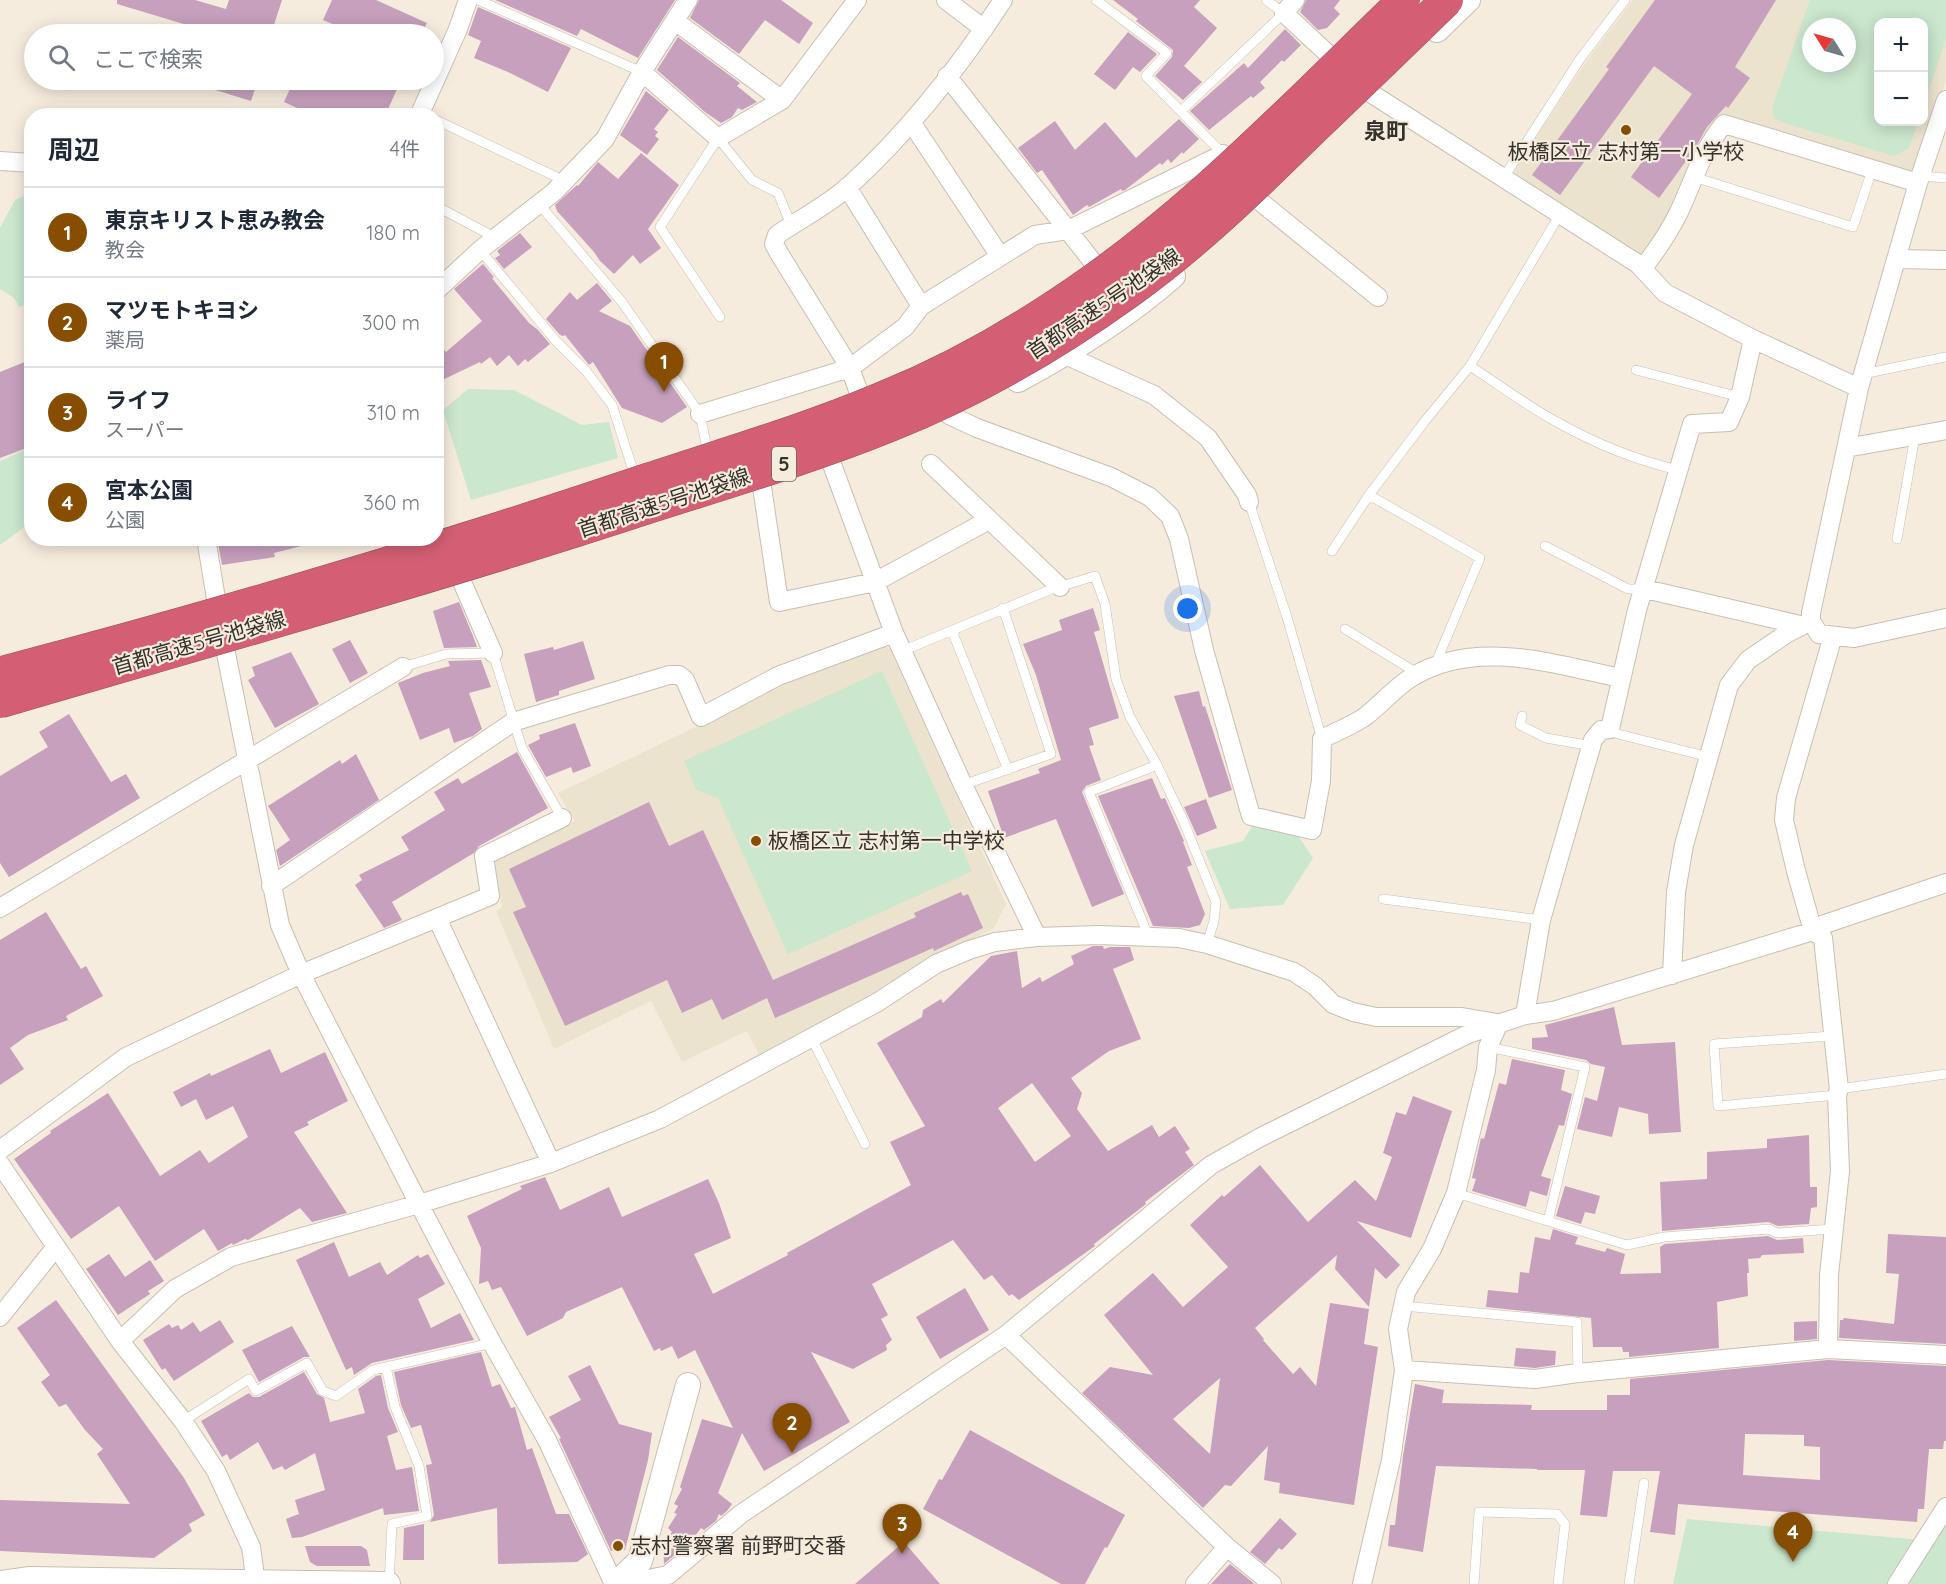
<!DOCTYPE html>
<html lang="ja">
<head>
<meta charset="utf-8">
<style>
	:root { --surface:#fff; --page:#f6f6f7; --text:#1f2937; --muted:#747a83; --line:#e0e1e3; --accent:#874e01 }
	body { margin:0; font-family:Quicksand,"Noto Sans JP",sans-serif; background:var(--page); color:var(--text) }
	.controls { position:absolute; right:18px; top:18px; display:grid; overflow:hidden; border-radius:12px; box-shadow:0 3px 15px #0003 }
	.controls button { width:54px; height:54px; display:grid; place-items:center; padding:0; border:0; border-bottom:2px solid var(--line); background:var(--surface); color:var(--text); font:30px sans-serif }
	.compass { position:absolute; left:1802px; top:18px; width:54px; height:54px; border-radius:50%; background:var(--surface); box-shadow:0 3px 15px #0003; rotate:307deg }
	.you { position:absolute; left:1188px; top:609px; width:21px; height:21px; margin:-15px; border:4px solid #fff; border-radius:50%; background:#1a73e8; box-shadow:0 0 0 9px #1a73e833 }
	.badge { display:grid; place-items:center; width:39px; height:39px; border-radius:50%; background:var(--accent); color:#fff; font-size:20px; font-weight:700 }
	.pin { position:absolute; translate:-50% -50px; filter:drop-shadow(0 2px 3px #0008) }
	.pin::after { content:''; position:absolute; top:32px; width:21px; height:18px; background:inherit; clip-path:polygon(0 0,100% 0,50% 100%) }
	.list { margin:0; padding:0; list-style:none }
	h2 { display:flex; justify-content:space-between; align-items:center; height:78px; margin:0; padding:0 24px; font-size:26px }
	h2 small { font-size:20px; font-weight:400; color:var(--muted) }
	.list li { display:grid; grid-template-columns:39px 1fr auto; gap:18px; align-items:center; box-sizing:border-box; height:90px; padding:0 24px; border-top:2px solid var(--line) }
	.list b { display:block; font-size:22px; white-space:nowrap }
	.list p { margin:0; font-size:20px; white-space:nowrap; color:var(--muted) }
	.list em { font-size:20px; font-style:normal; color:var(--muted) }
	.icon { flex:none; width:33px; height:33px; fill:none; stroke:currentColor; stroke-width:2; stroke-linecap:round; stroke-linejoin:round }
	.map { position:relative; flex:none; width:1946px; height:1584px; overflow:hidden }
	.search { position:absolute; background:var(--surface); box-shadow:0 3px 15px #0003; left:24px; top:24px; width:420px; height:66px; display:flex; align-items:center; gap:15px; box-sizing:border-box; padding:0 21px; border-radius:33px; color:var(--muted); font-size:22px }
	.panel { position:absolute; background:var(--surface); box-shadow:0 3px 15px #0003; left:24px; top:108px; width:420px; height:438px; border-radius:24px }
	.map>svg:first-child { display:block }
	.education { fill:#ebe3ce; fill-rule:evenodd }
	.green { fill:#cbe7ce; fill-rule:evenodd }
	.building { fill:#c6a0bd; fill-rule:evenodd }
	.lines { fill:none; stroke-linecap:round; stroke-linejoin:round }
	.lane-casing { stroke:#c8bfb1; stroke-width:10 }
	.street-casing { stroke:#c8bfb1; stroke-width:20 }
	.secondary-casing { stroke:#c8bfb1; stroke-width:26 }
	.lane { stroke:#fff; stroke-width:9 }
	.street { stroke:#fff; stroke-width:18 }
	.secondary { stroke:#fff; stroke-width:24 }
	.highway-bridge-casing { stroke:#9c4f5b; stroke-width:33; stroke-linecap:butt }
	.highway-bridge { stroke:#d45f74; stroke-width:32 }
	.poi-dot { fill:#874e01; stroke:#f6ecde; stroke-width:2 }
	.labels { text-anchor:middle; stroke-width:4.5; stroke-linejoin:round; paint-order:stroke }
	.shield { fill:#f6ecde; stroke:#6f6961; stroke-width:1.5 }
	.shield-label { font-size:20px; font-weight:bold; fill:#35312c }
	.poi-label { font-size:21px; fill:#35312c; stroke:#f6ecde; text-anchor:start }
	.street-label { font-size:21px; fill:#35312c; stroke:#f6ecde }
	.neighbourhood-label { font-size:22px; font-weight:bold; fill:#35312c; stroke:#f6ecde }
</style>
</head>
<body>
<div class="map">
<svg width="1946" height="1584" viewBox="0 0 1946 1584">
	<rect width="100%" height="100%" fill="#f6ecde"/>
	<path class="education" d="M1633,0H1946V81L1914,169L1903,173L1721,118L1671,213L1645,257H1635L1518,178L1514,170L1585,63ZM1878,22H1924V122H1878ZM1811,27H1847V63H1811Z
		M884,646L890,649L1006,904L994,928L957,947L817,1029L760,1057L747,1031L682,1062L651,1001L554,1049L496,911L502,907L494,861L575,821L558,793L781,686Z"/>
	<path class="green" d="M1810,0H1946V39L1924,104V22H1878V122H1918L1909,148L1894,156L1781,122L1774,117L1772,108ZM1811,27H1847V63H1811Z
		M31,193V303L19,307L14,298L0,289V228L15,200Z
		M468,389L514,390L582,425L609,422L618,458L471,500L443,410Z
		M31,447V522L0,545V461Z
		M882,671L972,871L788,954L718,798L696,790L684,761Z
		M1253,825L1297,834L1313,858L1283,905L1230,909L1205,851L1243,841Z
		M1946,1517V1584H1904Z
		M1687,1519L1922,1540L1896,1584H1673Z"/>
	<path class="building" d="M117,0H195L226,9L229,0H282L271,34H217L117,4Z
		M332,0H376L427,23L421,34H356L323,20Z
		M495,0H675L638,58L581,29L577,36Z
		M699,0H781L813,23L799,44L765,20L739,54L690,18Z
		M1113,0H1200L1194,7L1217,28L1184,66L1202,82L1183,100L1155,76L1172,57L1173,50L1136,21L1138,19Z
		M1306,0H1340L1334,8L1340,14L1327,28L1318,30L1300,12Z
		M1655,0H1776L1735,67L1750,78L1728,108L1726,106L1707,127L1694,150L1659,198L1631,177L1692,94L1654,66L1560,195L1532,175L1609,69L1606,67Z
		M478,7L571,48L548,92L508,72L474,58L481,41L468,35Z
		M1285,29L1301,45L1284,62L1282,60L1260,82L1265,88L1253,98L1251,96L1209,130L1190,111L1244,63L1248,68Z
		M1128,32L1157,54L1140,72L1133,67L1115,90L1094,74Z
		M678,37L740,83L737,86L757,102L742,110L738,108L732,117L721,123L705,112L657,70Z
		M196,80H258L251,101L196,84Z
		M294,80H401L385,116H315L284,102Z
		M646,91L669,110L654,129L658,132L655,136L659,139L647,155L620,135Z
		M1179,119L1199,139L1183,154L1182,152L1171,163L1168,159L1162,165L1160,163L1125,190L1122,191L1121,189L1089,207L1087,205L1073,215L1042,170L1037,173L1018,148L1055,121L1075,150L1105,122L1136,158Z
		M641,153L679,185L648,229L661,248L640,264L633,255L614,274L600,261L594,252L557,211L555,205L577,185L578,186L598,162L618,179Z
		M520,233L532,247L504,269L495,258L500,255L497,251Z
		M483,264L494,277L492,278L495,282L529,323L537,329L550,344L528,362L525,359L518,366L509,355L497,366L490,357L481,364L480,362L436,383V341L446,352L482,321L454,289Z
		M597,283L612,301L599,311L630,326L687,407L662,423L622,408L593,362L589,365L565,335L563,336L560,335L546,319L570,292L577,300Z
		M32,359V446L0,458V372Z
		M217,538H308L309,544L274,553L275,557L222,565Z
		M459,602L473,636L477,647L444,648L433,611Z
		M1093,608L1100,630L1094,632L1119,718L1089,728L1094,745L1089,746L1101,780L1086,786L1082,792L1124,894L1092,907L1056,819L1004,838L988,791L1040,773L1038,769L1061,760L1036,675L1023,644L1062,630L1059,620Z
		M350,640L368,673L350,683L332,649Z
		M583,641L595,679L559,691V695L536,702L524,654L553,647L554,650Z
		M291,652L319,704L275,728L248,680L255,676L252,667Z
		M481,660L491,687L469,693L482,729L473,736L454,743L449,728L420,740L398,683L423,673L450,666L448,661Z
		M1199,691L1203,707L1205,706L1232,790L1209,798L1174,696Z
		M69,714L111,782L126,774L140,798L9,877L0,863V776L48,747L39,732Z
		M575,723L591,766L573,773L571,767L546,777L528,745L540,739L539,735Z
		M517,752L548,808L479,846L474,853L392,902L402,920L384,928L355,885L362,880L359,875L409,850L401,837L445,810L434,792L458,778L462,784Z
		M356,754L379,800L280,866L276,850L290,840L268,806L340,760L342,764Z
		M1152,778L1161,799L1165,798L1184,841L1183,842L1192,865L1187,867L1205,914L1200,925L1189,928L1153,926L1098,796Z
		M1206,799L1217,828L1197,836L1184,807Z
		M649,802L669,846L703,830L773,980L916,917L914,913L961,892L963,896L968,894L983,928L934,951L933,948L775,1018L767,998L722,1020L712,999L682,1013L667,980L565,1026L513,912L526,907L509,869Z
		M46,912L81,969L86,966L103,996L66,1016L68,1020L28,1035L10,1048L24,1069L0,1085V940Z
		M1093,946H1103L1104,949L1110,947H1130L1134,960L1113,969L1141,1039L1109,1051L1071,1078L1082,1093L1077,1109L1108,1151L1152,1125L1159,1137L1175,1126L1190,1149L1185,1152L1194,1165L1145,1202L1146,1204L1094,1244L1095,1246L1019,1300L1012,1294L1009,1296L992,1275L984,1280L953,1240L872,1284L888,1315L881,1319L892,1340L886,1345L887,1350L853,1369L811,1352L850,1422L764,1471L742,1433L718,1493L732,1504L727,1511L721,1516L719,1514L716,1521L704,1530L701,1528L692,1540L664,1564L663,1544L661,1543L672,1532L668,1528L677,1514L674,1513L678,1506L674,1504L682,1489L680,1487L702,1419L733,1428L695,1350L678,1359L672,1346L661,1351L660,1348L654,1351L622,1287L566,1312L563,1318L527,1336L501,1287L492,1290L488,1281L479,1284L481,1248L467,1216L522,1189L520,1186L545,1177L560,1210L609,1187L622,1217L708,1179L719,1203L731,1238L694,1254L713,1294L788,1255L787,1253L911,1185L890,1142L925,1126L877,1043L922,1017L923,1010L941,999L943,1003L991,956L1017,951L1022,988L1040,977L1042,982L1074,964L1071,956ZM1032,1083L1071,1136L1035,1162L998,1108Z
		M1614,1007L1622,1045L1675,1042L1681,1132L1649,1134L1648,1114L1619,1107L1612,1137L1577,1129L1585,1097L1597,1101L1605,1067L1591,1064L1586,1060L1532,1049V1038L1548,1037L1545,1025Z
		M270,1049L281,1073L325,1052L348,1101L307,1122L309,1125L294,1132L347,1213L312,1222L300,1208L248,1240L245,1239L233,1245L232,1243L218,1251L204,1229L155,1261L119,1206L71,1239L14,1159L51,1133L50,1131L108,1093L160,1176L200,1150L209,1163L248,1137L233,1106L206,1120L196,1099L181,1107L173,1092L210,1073L211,1076Z
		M1512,1059L1565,1070L1561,1090L1572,1094L1564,1126L1559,1125L1541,1176L1551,1179L1547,1196L1530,1191L1526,1207L1472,1191L1476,1179L1472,1178L1481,1138L1484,1139L1499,1083L1506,1085Z
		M1413,1096L1452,1111L1411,1238L1357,1221L1400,1265L1386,1279L1375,1268L1369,1307L1335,1269L1337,1255L1255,1328L1264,1339L1263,1340L1293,1374L1300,1367L1316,1386L1330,1303L1369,1309L1364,1344L1378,1347L1354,1505L1279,1493L1280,1483L1264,1480L1268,1446L1231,1486L1225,1485L1203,1508L1082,1393L1110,1367L1153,1375L1104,1315L1153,1273L1183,1307L1228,1267L1190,1225L1222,1195L1224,1197L1260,1165L1308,1222L1355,1180L1376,1201L1392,1157L1383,1153L1396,1112L1406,1115ZM1220,1378L1210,1454L1173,1419Z
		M1809,1135L1810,1187H1817V1207L1811,1208L1809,1224L1778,1226L1768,1222L1662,1231L1660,1182L1707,1179V1152L1767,1148V1139Z
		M1565,1186L1600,1196L1595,1214L1585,1212L1581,1224L1556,1216Z
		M1553,1229L1578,1237L1575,1244L1605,1252L1607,1248L1625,1254L1620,1274L1661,1273L1660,1247L1665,1244L1768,1236L1777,1240L1803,1238L1804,1253L1762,1255L1760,1258L1748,1259L1749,1273H1747L1748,1296L1717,1302L1719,1348L1629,1357V1352H1623L1622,1347H1593L1591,1318L1486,1307L1488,1290L1518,1293L1520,1272L1529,1273L1535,1237L1550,1240Z
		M1888,1234L1946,1237V1344L1839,1338L1840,1320H1843L1844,1318L1894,1324L1899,1274L1886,1273Z
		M334,1242L349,1277L380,1262L387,1275L418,1255L420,1258L428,1254L445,1284L418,1299L431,1328L460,1313L474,1340L372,1363L354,1375L352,1367L346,1370L296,1260Z
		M109,1254L125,1277L150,1260L164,1281L148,1291L150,1294L118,1315L86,1269Z
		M965,1288L989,1330L940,1359L916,1317Z
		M56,1300L184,1478L205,1515L189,1524L192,1531L154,1558L0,1551V1500L130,1504L97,1454L103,1449L85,1430L66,1404L59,1407L41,1382L50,1375L17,1328Z
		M220,1320L234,1342L174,1381L165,1368L162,1370L143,1340L169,1324L172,1328L178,1325L181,1330L193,1322L200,1332Z
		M1817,1321V1339L1794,1341V1322Z
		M292,1326L310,1357H304L259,1382L242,1350Z
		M1516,1348L1556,1351L1555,1365L1535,1368L1514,1366Z
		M481,1352L492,1387L500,1384L511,1408L515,1407L527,1450L532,1448L556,1514H569L588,1554L577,1562L498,1564L497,1508L430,1522L434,1515L426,1465L432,1464L421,1425L411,1428L401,1405L394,1372Z
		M1828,1360L1946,1366V1441H1944L1943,1449H1929L1924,1509H1918L1917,1522L1678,1504L1675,1535L1650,1532L1660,1471H1613L1607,1517L1580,1515L1585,1470H1537V1469L1436,1466L1423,1552L1388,1546L1390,1525H1395L1403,1456L1415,1384L1444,1390L1442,1403L1532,1405L1531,1410H1607V1395H1630V1379ZM1745,1434L1804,1435V1446L1820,1447V1480L1743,1475Z
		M590,1365L619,1424L652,1433L648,1460L625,1550L611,1551L559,1439L561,1438L549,1417L581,1400L568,1376Z
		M304,1372L317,1394L324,1398L330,1422L365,1413L358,1389L376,1376L381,1375L388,1408L398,1432L387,1436L396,1470L412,1467L419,1511L384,1515L383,1508L302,1537L292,1538L286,1519L299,1514L295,1500L325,1490L315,1453L285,1470L282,1466L273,1470L258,1442L230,1460L227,1454L222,1457L201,1421L249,1393L253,1397H259Z
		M970,1430L1125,1515L1107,1548L1105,1547L1085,1584H1061L923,1509L939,1479L942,1480Z
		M1280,1518L1297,1534L1282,1550L1279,1548L1265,1564L1250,1552Z
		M424,1524V1560H403L404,1528Z
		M904,1542L940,1584H855Z
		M305,1546H361L367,1550L370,1566H317L310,1562Z
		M1230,1564L1251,1581L1254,1584H1211Z"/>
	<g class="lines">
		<g class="lane-casing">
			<path id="lane" d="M478,0L642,72
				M1096,0L1167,53L1146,76L1223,154
				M1181,111L1284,13L1266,0
				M436,120L565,181
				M1920,176L1946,178
				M1504,177L1580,59L1625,0
				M1694,177L1853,227L1872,170
				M539,204L622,302L700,414L707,449
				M436,206L496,238
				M480,250L556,341L586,371L612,405L633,470
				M720,317L660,227L718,138L752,180L778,193L791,225
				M1470,366C1498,384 1526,405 1555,421C1594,443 1635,460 1678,470
				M1636,370L1740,397
				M1863,374L1946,357
				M1369,495L1480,558L1435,665
				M1249,502L1287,617L1322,739
				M1897,539L1915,436
				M1545,546L1628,589H1645
				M1332,551L1369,495L1425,421L1470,366L1560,214
				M1345,629L1417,673
				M952,631L1008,770
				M902,651L1052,589L1095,576L1105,604L1116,679L1130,717L1157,765L1183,820L1216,902L1214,921L1207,944
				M403,667L446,654L493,653L522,748L562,818
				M1522,716L1520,725L1546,738L1592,746
				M1610,729L1618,734L1709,757
				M963,785L1051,754L1003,608
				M1383,899L1541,920
				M1148,935L1089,792L1157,765
				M1832,1036L1714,1044L1718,1106L1837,1095
				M812,1039L865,1144
				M1488,1047L1585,1067L1548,1221
				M1839,1089L1946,1074
				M1456,1193L1627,1245L1664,1237L1769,1229L1777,1233L1833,1229
				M1403,1306L1577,1322L1578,1373
				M386,1367L395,1407L419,1466L427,1516L392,1524L389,1584
				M183,1421L249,1379L256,1391L307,1363L323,1391L336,1396L373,1370L492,1343
				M1474,1584L1479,1512L1557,1514L1565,1524L1558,1584
				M1629,1584L1644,1483"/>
		</g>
		<g class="street-casing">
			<path id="street" d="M946,0L984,29
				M1003,0C960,66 907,133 849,186C828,205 800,219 777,235L774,244L780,255L850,368L905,327L921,306L1035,235L1068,230L1223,154
				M1295,0L1284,13L1329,55L1347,78L1638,264L1665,293L1753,339L1859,388
				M675,21L782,100
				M642,72L718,138L782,100L857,0
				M947,76L1096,266
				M1946,100L1918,183L1859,388L1811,613V621L1819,634L1854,638L1946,618
				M419,116L458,29L468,0
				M911,122L1000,256
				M0,161L32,163
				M847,187L921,306
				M1257,199L1378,297
				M1897,259L1946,260
				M1643,268C1656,251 1668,234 1678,214C1693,183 1701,151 1724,124L1918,183
				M436,291L480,250L554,192L605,139L642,72L688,0
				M1063,354L1154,395L1208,438L1247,495L1249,502
				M700,414L850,368L859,393
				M949,415L977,428L1111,477L1150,497L1170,516L1179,539L1204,650L1251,816L1312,830L1321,781L1322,739C1335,732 1351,726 1363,718C1380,706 1394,688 1412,677C1476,638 1553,664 1621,678
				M1846,448L1946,430
				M830,459L894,633L963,785L1037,937
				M931,464L1060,587
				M761,480L779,602L875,582L989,520
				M206,538L220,623L280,925L301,974L419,1204L492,1343L547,1440L614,1584
				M459,575L493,653
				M1645,589L1800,625
				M271,886L513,722L669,675H679L685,680L701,717L778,676L894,633
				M0,908L403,667
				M1672,975L1676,892L1684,845L1729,685L1748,660L1786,634L1811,621
				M1525,1015L1541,920L1593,740L1601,730L1610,729L1637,610L1692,424L1729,422L1740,397L1753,339
				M0,1150L126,1057L301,974L437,918
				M551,1163L437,918L490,896L484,856L562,818
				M0,1164L120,1341L183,1421L216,1471L251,1547L256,1584
				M0,1317L55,1248
				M1006,1335L1227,1547L1272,1584
				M120,1341L175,1289L231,1257L419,1204L551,1163L660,1119L878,1002L936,964L969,950L995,942L1037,937L1099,935L1179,938L1207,944L1294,972L1315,986L1333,1004L1353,1012L1376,1017H1462L1497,1023
				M1828,1349L1829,1275L1840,1171L1837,1095L1839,1089L1823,938L1813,931L1796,871L1784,820L1786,798L1833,636
				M1404,1370L1535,1379L1578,1373L1828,1349L1946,1355
				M623,1584L668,1575L741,1514L1006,1335L1211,1165L1259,1138L1468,1034L1525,1015L1553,1011L1813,931L1822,925L1946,883
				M1195,1584L1227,1547
				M1362,1584L1391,1460L1404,1370L1398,1329L1406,1292L1432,1249L1456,1193L1486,1070L1488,1047L1499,1023
				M1897,1584L1946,1507"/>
		</g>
		<g class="secondary-casing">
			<path id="secondary" d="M1437,30L1468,0
				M1018,380C1072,351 1126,317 1173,276
				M0,1583L30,1579L388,1584
				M616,1584L640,1561L688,1385"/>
		</g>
		<use href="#lane" class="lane"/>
		<use href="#street" class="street"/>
		<use href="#secondary" class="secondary"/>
		<g class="highway-bridge-casing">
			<path id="highway-bridge" d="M0,673C218,616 435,551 649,479C727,453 806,430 882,398C939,375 993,346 1044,313C1179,228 1290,110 1404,0
				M0,702C211,640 422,581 631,513C717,485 805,460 889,426C972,393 1052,347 1126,294C1191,248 1248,193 1305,137C1352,92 1400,46 1447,0"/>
		</g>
		<use href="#highway-bridge" class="highway-bridge"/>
	</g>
	<g class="poi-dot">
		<circle cx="1626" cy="130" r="6"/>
		<circle cx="756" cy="841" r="6"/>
		<circle cx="618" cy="1546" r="6"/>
	</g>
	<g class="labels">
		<rect class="shield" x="772" y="447" width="24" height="34" rx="4.5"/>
		<g class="shield-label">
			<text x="784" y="471">5</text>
		</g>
		<g class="poi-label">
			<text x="1626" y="159" text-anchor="middle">板橋区立 志村第一小学校</text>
			<text x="768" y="848">板橋区立 志村第一中学校</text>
			<text x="630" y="1553">志村警察署 前野町交番</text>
		</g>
		<g class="street-label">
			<text transform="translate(1104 304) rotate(-34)" y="7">首都高速5号池袋線</text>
			<text transform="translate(664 503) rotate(-18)" y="7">首都高速5号池袋線</text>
			<text transform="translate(199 643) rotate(-16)" y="7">首都高速5号池袋線</text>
		</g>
		<g class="neighbourhood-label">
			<text x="1386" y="139">泉町</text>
		</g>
	</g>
</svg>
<div class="controls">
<button>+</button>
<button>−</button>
</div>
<svg class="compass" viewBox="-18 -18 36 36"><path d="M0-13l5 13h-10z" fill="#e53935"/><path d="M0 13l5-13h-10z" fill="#747a83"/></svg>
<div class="you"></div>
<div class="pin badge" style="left:664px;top:392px">1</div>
<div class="pin badge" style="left:792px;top:1453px">2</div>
<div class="pin badge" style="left:902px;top:1554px">3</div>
<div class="pin badge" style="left:1793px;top:1562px">4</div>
<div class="search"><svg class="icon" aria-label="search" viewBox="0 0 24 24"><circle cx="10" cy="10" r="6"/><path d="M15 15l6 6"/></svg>ここで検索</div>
<section class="panel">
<h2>周辺<small>4件</small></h2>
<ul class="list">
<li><span class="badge">1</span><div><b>東京キリスト恵み教会</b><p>教会</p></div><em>180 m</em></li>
<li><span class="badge">2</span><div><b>マツモトキヨシ</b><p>薬局</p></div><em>300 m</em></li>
<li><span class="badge">3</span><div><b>ライフ</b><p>スーパー</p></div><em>310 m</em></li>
<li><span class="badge">4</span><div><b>宮本公園</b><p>公園</p></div><em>360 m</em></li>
</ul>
</section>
</div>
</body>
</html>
